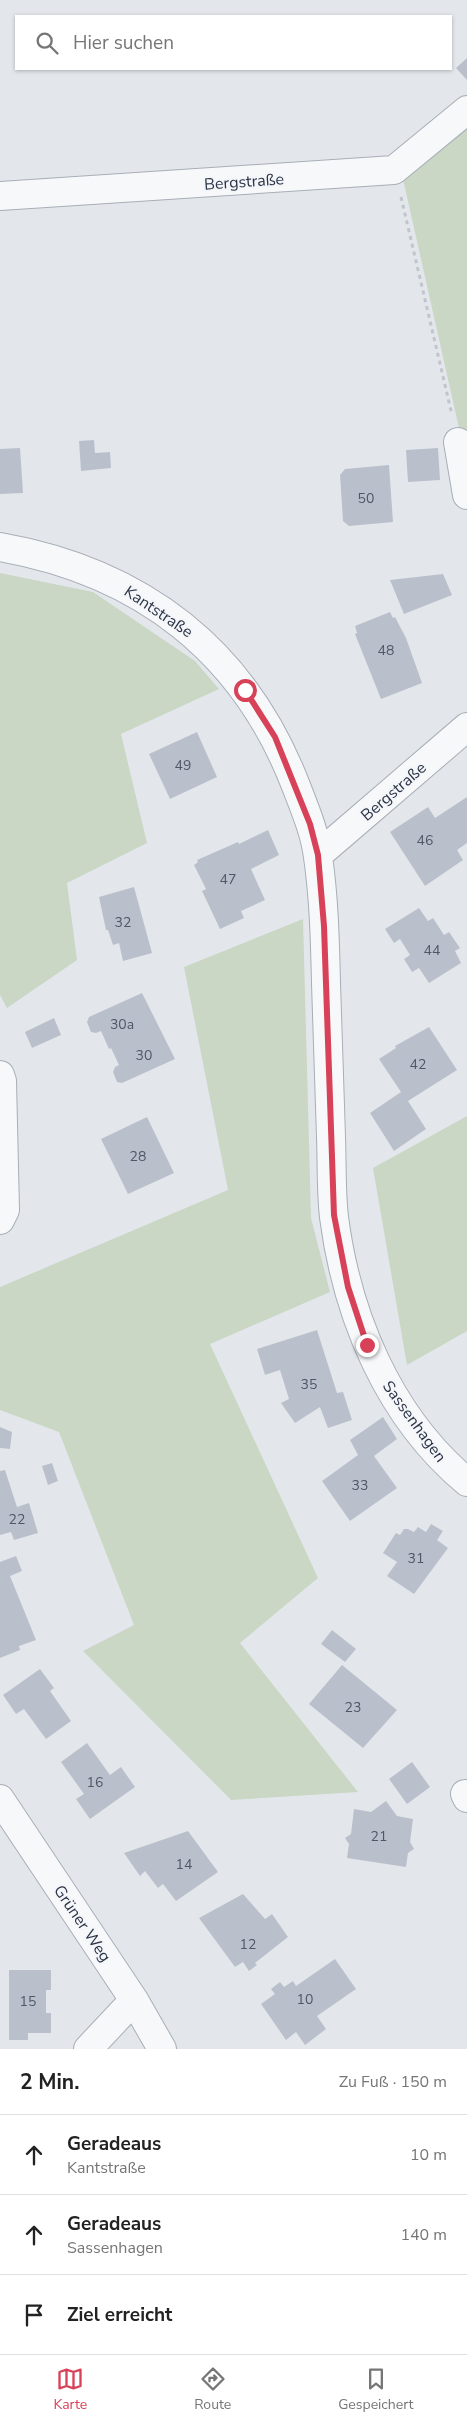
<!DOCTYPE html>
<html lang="de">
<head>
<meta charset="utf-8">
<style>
	:root { --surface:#fff; --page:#f2f2f2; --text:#222; --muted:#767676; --line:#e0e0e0; --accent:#d84259 }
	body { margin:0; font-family:"Nunito Sans",sans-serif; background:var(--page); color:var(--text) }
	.stop { position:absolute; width:15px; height:15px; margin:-11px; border:4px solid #d84259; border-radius:50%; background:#fff }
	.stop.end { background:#d84259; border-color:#fff; box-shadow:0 1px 5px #0008 }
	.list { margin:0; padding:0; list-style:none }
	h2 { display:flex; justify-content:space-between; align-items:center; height:65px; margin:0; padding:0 20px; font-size:21px }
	h2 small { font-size:16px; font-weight:400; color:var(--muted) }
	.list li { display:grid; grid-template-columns:32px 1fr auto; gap:15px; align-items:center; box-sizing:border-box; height:80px; padding:0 20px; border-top:1px solid var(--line) }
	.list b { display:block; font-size:19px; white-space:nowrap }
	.list p { margin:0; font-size:16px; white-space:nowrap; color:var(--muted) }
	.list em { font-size:16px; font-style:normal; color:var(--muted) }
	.icon { flex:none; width:28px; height:28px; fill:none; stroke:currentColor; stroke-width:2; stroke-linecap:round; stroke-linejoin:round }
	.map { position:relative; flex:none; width:467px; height:2049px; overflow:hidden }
	.search { position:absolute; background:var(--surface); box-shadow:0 1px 4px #0004; left:15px; right:15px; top:15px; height:55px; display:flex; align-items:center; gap:12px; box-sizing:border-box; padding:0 18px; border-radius:0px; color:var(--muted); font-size:19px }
	.sheet { height:305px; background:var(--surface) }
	nav { display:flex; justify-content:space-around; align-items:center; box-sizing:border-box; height:70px; border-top:1px solid var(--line); background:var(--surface); font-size:14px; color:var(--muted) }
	nav a { display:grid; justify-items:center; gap:2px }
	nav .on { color:var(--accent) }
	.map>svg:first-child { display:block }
	.green { fill:#c9d7c4 }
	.building { fill:#bac0cb }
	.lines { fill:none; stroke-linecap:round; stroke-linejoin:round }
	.minor-casing { stroke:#a8aeb7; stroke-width:30 }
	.path { stroke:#c2c5cb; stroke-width:3; stroke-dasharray:4 4; stroke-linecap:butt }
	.minor { stroke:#f7f8fa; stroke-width:28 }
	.route { stroke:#d84259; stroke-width:6 }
	.labels { text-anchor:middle; stroke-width:4.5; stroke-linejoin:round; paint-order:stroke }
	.number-label { font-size:14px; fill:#4e5767 }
	.street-label { font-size:16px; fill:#2a3446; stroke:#f4f6f9 }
</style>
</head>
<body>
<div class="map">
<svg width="467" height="2049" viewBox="0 0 467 2049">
	<rect width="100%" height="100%" fill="#e3e7ec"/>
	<path class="green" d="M467,127V464L403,179Z
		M0,573L93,592L195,661L219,689L121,734L147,843L67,883L77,960L7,1008L0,995Z
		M303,919L311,1218L330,1292L210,1344L318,1578L240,1643L358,1792L231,1800L83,1651L134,1625L59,1432L0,1410V1287L228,1190L184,967Z
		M467,1116V1331L407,1365L373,1168Z"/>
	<path class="building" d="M467,58V80L456,68Z
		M94,440L95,453L110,452L111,468L81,471L79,441Z
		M20,448L23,493L0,494V449Z
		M438,448L440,480L408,482L406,450Z
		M389,465L393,522L349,526L343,521L340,475L345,469Z
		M443,574L452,595L404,614L390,580Z
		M390,612L393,618L395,617L406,638L422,683L381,699L355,634L357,633L355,626Z
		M197,732L217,777L170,799L149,754Z
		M467,797V843L457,850L463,860L425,886L390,832L428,807L435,818Z
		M268,830L279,855L251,869L265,900L241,911L244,918L220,929L202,891L206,889L194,865L198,862L197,860L238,842L239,844Z
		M134,887L152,953L123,961L119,943L113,945L108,930H106L99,897Z
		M419,908L428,921L433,918L444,935L449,932L460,948L455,951L461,963L429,983L419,968L412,972L404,959L410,955L400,939L394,943L385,929Z
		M142,993L175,1059L122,1083L117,1082L113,1072L115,1067L119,1065L111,1048L109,1049L101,1031L96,1033L91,1032L87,1022L89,1017Z
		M54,1018L61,1035L32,1048L25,1032Z
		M429,1027L457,1070L408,1101L426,1129L394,1151L370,1113L401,1092L379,1059L396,1048L395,1046Z
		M147,1117L174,1173L128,1194L101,1139Z
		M317,1330L337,1393L343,1392L352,1420L328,1428L320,1407L295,1423L281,1403L289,1399L280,1370L265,1375L257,1349Z
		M383,1417L397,1439L374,1456L397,1488L350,1521L322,1481L358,1455L350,1440Z
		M0,1427L12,1432L10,1449L0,1448Z
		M52,1463L58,1481L48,1485L42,1466Z
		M5,1470L17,1507L29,1503L38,1533L14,1540L11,1532L0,1535V1471Z
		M431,1524L443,1531L437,1540L448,1548L414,1594L387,1576L397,1562L383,1553L396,1533L400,1535L404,1529H408L414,1532L418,1527L426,1532Z
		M16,1556L22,1571L10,1576L36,1640L19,1646L20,1650L0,1658V1562Z
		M332,1630L356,1649L345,1662L321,1644Z
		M342,1665L397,1710L363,1748L309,1704Z
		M40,1669L54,1688L50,1691L71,1721L46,1739L24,1709L16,1714L3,1695Z
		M87,1743L110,1775L121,1767L135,1787L90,1819L76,1799L84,1794L61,1762Z
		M412,1762L430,1787L407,1804L389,1779Z
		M386,1801L397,1816L413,1819L410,1842L414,1849L408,1853L406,1867L347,1858L349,1844L345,1838L351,1834L354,1809L371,1812Z
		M188,1831L218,1872L176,1901L163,1884L158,1888L145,1871L140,1876L124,1853Z
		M243,1894L265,1919L272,1914L288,1937L255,1963L257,1965L249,1971L243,1962L235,1967L199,1918Z
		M335,1959L356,1989L317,2016L326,2029L305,2045L296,2032L286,2040L261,2004L275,1994L271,1989L280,1982L284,1987L293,1981L296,1986Z
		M9,1970H51V1990H46V2013H51V2033H28V2040H9Z"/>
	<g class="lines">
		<g class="minor-casing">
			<path id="minor" d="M0,196L394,170L467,110
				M458,442L467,495
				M0,547C142,572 244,651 296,786C305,809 315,833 318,857C324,898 325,941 326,983C328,1034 329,1086 331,1137C332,1164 331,1191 334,1217C347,1317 389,1417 467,1482
				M318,855L467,727
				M0,1075L2,1081L5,1210L0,1220
				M465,1794L467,1798
				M0,1799L134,2000L162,2049
				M88,2049L134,2000"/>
		</g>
		<path class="path" d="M401,197L452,415"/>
		<use href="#minor" class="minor"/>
	</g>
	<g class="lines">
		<path class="route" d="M245,690L275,737L310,824L318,855L324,926L334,1215L348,1287L367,1345"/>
	</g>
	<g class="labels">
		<g class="number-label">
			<text x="366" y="503">50</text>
			<text x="386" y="655">48</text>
			<text x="183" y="770">49</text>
			<text x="425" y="845">46</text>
			<text x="228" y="884">47</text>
			<text x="123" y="927">32</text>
			<text x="432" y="955">44</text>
			<text x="122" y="1029">30a</text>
			<text x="144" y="1060">30</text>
			<text x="418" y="1069">42</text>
			<text x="138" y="1161">28</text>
			<text x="309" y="1389">35</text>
			<text x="360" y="1490">33</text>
			<text x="17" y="1524">22</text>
			<text x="416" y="1563">31</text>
			<text x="353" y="1712">23</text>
			<text x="95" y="1787">16</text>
			<text x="379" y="1841">21</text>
			<text x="184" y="1869">14</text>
			<text x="248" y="1949">12</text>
			<text x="305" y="2004">10</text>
			<text x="28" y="2006">15</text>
		</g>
		<g class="street-label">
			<text transform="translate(244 181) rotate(-4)" y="6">Bergstraße</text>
			<text transform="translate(159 611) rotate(34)" y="6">Kantstraße</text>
			<text transform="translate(393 791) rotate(-41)" y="6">Bergstraße</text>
			<text transform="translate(415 1421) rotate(54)" y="6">Sassenhagen</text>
			<text transform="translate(83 1923) rotate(56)" y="6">Grüner Weg</text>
		</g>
	</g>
</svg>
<div class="stop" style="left:245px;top:690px"></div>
<div class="stop end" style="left:367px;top:1345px"></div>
<div class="search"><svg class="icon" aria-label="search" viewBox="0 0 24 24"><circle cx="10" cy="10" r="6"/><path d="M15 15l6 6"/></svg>Hier suchen</div>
</div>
<section class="sheet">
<h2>2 Min.<small>Zu Fuß · 150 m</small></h2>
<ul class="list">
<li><svg class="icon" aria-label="ahead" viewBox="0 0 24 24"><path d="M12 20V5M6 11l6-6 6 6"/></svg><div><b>Geradeaus</b><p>Kantstraße</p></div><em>10 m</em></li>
<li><svg class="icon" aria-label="ahead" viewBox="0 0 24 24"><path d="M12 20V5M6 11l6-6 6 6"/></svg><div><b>Geradeaus</b><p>Sassenhagen</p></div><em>140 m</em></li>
<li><svg class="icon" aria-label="arrive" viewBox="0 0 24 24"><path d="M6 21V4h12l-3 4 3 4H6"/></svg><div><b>Ziel erreicht</b></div></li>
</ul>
</section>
<nav>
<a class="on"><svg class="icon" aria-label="map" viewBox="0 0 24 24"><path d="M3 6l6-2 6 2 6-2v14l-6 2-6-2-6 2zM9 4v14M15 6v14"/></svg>Karte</a>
<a><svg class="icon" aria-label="directions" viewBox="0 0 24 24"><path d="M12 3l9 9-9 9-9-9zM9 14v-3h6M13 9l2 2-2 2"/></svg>Route</a>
<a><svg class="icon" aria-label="saved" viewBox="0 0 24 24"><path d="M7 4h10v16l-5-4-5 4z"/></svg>Gespeichert</a>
</nav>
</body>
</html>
